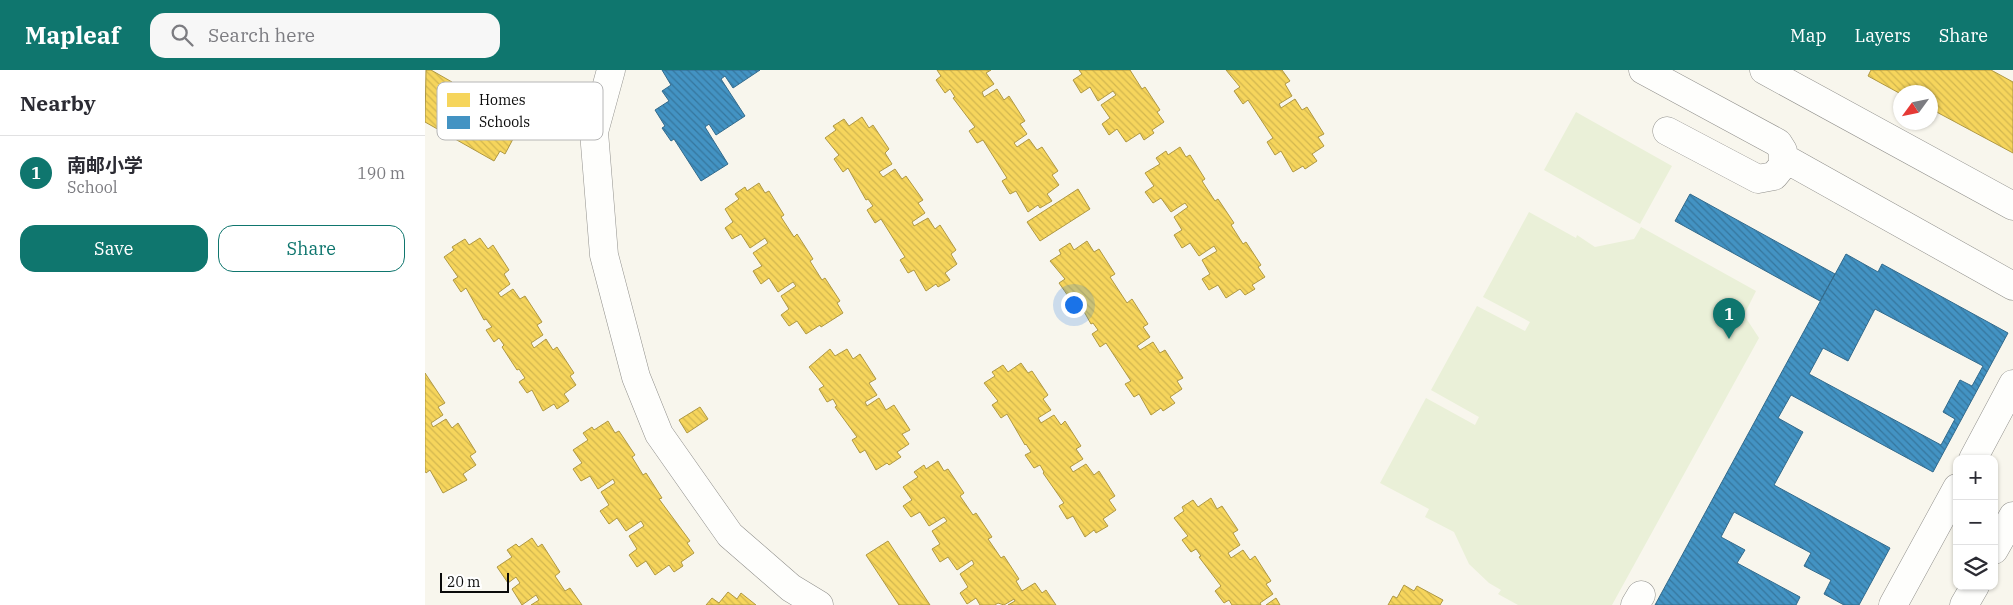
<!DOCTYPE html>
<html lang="en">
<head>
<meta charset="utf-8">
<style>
	:root { --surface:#fff; --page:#f7f7f7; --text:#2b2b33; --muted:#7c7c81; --line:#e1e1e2; --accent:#0f766e }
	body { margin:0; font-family:"IBM Plex Serif","Noto Sans SC",serif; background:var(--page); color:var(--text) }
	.controls { position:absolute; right:15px; bottom:15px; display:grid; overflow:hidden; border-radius:10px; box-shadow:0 1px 4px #0004 }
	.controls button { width:45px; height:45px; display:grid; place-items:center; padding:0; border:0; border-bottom:1px solid var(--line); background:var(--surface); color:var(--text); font:25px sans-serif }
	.compass { position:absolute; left:1468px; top:15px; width:45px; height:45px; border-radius:50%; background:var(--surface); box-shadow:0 1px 4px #0004; rotate:237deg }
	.scale { position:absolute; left:15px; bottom:12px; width:69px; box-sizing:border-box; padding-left:5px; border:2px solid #0a0a0a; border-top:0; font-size:14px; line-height:18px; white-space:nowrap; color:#0a0a0a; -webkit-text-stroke:4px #fff; paint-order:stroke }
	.you { position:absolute; left:648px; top:234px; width:18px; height:18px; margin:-12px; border:4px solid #fff; border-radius:50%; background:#1a73e8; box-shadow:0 0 0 8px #1a73e833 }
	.badge { display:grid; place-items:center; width:32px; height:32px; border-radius:50%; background:var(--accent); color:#fff; font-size:16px; font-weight:700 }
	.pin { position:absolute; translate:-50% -41px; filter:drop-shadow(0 1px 2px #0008) }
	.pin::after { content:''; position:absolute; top:26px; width:18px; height:15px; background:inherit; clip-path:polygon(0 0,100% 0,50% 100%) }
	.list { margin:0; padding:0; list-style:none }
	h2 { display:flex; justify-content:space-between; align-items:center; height:65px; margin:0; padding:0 20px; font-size:21px }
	h2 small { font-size:16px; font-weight:400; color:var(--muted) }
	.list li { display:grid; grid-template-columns:32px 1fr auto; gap:15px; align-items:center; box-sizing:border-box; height:75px; padding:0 20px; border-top:1px solid var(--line) }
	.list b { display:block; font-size:19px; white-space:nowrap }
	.list p { margin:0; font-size:16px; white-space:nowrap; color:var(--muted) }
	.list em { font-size:16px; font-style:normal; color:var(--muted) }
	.actions { display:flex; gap:10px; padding:15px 20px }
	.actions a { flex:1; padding:11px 0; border:1px solid var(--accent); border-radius:15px; text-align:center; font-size:18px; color:var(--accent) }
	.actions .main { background:var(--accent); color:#fff }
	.icon { flex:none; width:28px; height:28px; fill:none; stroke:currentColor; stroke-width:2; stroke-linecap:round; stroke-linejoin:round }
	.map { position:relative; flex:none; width:1588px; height:535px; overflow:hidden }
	header { display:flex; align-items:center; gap:30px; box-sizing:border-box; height:70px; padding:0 25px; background:var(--accent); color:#fff }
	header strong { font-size:24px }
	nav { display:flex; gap:28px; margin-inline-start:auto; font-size:18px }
	.search { width:350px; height:45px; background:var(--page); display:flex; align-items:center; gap:12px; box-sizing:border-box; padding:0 18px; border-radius:15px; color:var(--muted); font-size:19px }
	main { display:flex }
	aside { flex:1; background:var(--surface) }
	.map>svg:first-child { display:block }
	.pitch { fill:#eaf0d8 }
	.homes { fill:url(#homes-back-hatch); stroke:#af9843 }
	.schools { fill:url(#schools-back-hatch); stroke:#326a8c; fill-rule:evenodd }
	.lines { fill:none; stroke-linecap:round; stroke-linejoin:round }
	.minor-casing { stroke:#91908c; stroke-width:29 }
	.minor { stroke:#fefefc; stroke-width:28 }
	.key { fill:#fff; stroke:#b6b6b6; stroke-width:1 }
	.key-label { font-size:14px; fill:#0a0a0a }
</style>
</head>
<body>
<header>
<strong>Mapleaf</strong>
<div class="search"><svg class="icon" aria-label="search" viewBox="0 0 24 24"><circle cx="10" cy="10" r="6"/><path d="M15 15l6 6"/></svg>Search here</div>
<nav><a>Map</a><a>Layers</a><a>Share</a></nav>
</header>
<main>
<aside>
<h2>Nearby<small></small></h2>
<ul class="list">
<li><span class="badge">1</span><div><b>南邮小学</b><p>School</p></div><em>190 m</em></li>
</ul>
<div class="actions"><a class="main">Save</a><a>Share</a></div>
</aside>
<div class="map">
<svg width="1588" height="535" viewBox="0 0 1588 535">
	<defs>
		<pattern id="homes-back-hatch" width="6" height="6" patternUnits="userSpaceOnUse" patternTransform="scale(1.25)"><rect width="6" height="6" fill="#f6d55c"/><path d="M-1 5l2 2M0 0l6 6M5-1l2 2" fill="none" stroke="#d2b64f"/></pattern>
		<pattern id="schools-back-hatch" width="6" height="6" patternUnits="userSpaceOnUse" patternTransform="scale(1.25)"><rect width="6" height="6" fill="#4393c3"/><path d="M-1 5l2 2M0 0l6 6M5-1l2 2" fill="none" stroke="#36769d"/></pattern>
	</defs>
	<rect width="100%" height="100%" fill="#f8f6ed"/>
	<path class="pitch" d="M1151,42L1247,96L1215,154L1119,100Z
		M1104,142L1151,168L1152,165L1170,177L1209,169L1216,157L1331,221L1319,245L1334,268L1187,535H1093L1073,524L1076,520L1064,513L1044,494L1029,462L1000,447L1004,439L955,413L1001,328L1050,355L1054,347L1006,320L1052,236L1100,261L1105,252L1058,227Z"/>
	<path class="homes" d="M1,0H6L27,12L24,17L35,24L27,37L34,41L41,27L51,33L55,27L79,41L76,47L88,53L81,65L88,69L80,84L75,81L69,91L0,52Z
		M512,0H566L561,3L569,14L557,22L559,27L572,19L579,30L584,26L600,51L595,54L602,64L589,73L592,77L604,69L612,80L617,77L633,101L627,105L634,115L622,124L627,131L615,138L613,135L603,142L591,121L585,124L577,111L582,108L558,70L552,73L544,61L550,57L528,28L530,27L525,19L520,23L511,10L516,6Z
		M654,0H705L717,19L720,17L735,40L732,42L739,52L727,60L729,63L719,70L715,63L701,72L692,59L684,65L677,54L685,48L676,35L691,25L688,21L673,31L665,17L656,23L648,10L657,4Z
		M801,0H857L865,11L860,14L867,26L854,34L856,38L870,29L877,40L882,37L899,64L893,67L899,76L887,84L892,91L880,99L878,96L868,102L856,81L850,85L842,72L848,68L823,30L818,34L809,21L815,17Z
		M1446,0H1566L1588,12V83L1506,39V22L1476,24L1443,6Z
		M437,47L444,58L448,55L464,79L460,83L467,94L454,102L458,107L470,99L477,109L481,106L498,130L493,133L500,143L487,152L489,156L503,148L510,159L515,155L531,180L526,184L532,194L520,203L525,210L513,217L511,214L501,221L489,200L483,203L475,190L480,187L456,149L450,153L442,140L448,136L443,129L441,130L423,98L418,102L409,89L414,85L400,68L411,60L408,56L419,49L424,56Z
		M755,77L761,87L765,85L780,109L777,111L790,131L793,129L809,153L806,155L818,174L821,172L836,195L833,197L840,207L827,215L830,219L820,225L815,219L801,228L793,215L784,220L777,209L785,204L777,190L792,181L789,176L774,186L765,173L757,178L749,165L757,160L749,147L763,137L760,133L746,142L736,128L728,133L720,122L729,116L720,103L735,94L731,88L741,81L743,85Z
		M334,113L340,123L344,121L359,145L356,147L369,167L372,164L388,189L385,191L397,210L400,208L415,231L412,233L418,243L396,257L395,255L381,264L372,251L364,256L356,245L364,239L356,226L371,216L368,212L353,222L344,208L336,214L328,201L337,196L328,183L343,173L340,168L325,178L316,164L307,169L300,158L308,152L300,139L314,129L310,124L320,117L322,121Z
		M653,119L665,139L615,171L602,152Z
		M55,168L63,179L68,175L84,200L79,204L85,214L73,223L76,227L88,219L95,229L100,226L117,252L112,255L118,265L106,273L109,278L121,269L128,280L132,277L149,303L145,306L151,315L139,324L144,331L132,339L129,334L118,341L107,320L102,323L94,312L100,308L94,299L92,300L77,277L79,275L74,268L69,272L61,260L67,257L61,249L59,250L41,218L36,222L28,210L33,207L19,187L29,180L27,177L40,169L44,175Z
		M662,171L669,182L674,179L690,204L685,207L702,233L707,229L723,254L718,257L725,267L712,276L715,280L728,272L735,283L740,280L758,308L752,311L757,319L745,327L750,333L738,341L736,338L726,345L714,324L709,327L700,314L706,311L681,273L675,277L667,264L673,260L668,253L666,254L648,222L643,226L634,213L640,209L625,191L636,184L634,180L645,173L649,180Z
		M405,279L410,286L422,279L428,289L435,284L451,309L444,313L452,325L440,332L442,336L454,328L461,340L469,335L485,360L477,364L484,374L472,382L476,387L464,395L462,393L451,400L440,380L435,383L427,370L432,367L410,337L412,336L408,329L402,332L394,319L399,316L384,297Z
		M596,293L603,303L607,301L623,325L618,329L626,340L613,348L616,353L629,345L636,355L640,351L656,376L651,379L658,389L645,397L648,402L661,394L669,405L674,401L690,426L684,430L691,440L678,449L683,456L671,463L669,460L660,467L648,446L642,449L634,436L639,433L618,403L619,402L615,395L609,398L600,385L606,382L601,374L600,375L582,344L576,348L567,335L573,331L559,313L570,306L567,302L578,295L583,302Z
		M0,303L20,333L13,337L18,345L6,353L8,357L21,349L27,358L33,353L51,382L45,386L51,395L38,404L42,410L18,423L5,400L1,403L0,401Z
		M275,337L283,349L262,363L254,350Z
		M183,351L190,363L194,361L210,385L207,387L218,405L221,403L237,428L234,429L265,471L262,473L269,483L256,492L258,496L249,502L244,495L230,505L221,491L212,497L204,485L212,479L204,466L219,456L216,451L201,461L192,448L184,454L175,441L184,435L176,422L190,413L188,409L173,419L165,406L156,411L148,399L157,393L148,380L163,370L158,363L167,357L169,360Z
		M513,391L519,401L523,399L539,423L535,426L548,445L551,443L567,467L563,469L576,488L579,486L594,509L591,511L597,521L610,513L617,523L621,520L631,535H583L590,531L589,529L579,535L573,533L570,535H555L551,528L542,534L535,523L543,517L535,504L549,494L547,490L532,500L523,487L515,492L507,479L515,474L507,461L522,451L519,447L504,456L495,442L486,447L478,436L487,430L478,417L493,407L489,402L499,395L501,399Z
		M786,428L792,439L797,436L813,460L808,463L815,475L803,483L806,488L818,480L825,490L830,486L846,511L841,514L848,524L835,533L836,535H807L804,530L799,533L790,521L796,516L774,487L776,486L771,479L766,482L757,470L763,466L749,448L759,441L757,437L768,430L773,437Z
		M107,468L113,477L117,474L135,502L130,506L140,521L145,518L157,535H106L114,530L111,525L97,535L87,519L95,513L91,507L83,513L72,497L87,487L82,480L91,474L94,477Z
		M463,471L505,535H474L441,485Z
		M979,515L989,521L992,516L1018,530L1015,535H963L968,526L972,528Z
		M303,522L312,529L316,523L331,535H281L287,528L294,533Z
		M851,528L855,535H841Z"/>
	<path class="schools" d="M237,0H335L308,18L300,6L296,9L320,46L291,65L284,54L280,57L303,94L276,111L249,69L246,71L237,58L240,56L230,40L244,31L237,21L246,15Z
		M1265,124L1410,204L1395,231L1250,151Z
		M1421,184L1453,202L1457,194L1583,263L1508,402L1366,325L1353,348L1378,362L1349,415L1465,478L1434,535H1419L1399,524L1406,510L1379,496L1386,483L1309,442L1296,467L1320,480L1312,493L1375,527L1371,535H1230ZM1450,239L1558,296L1547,316L1535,310L1518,342L1530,349L1516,375L1384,304L1398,278L1423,291Z"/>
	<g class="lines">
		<g class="minor-casing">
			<path id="minor" d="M186,0L169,62L179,185L211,307L234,364L305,465L366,518L394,535
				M1218,0L1353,73L1358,81V95L1349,106L1333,109L1242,61
				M1339,0L1588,136
				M1359,88L1588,216
				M1548,389L1588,314
				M1569,480L1588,446
				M1210,535L1216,525
				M1468,535L1532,418
				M1539,535L1550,516"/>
		</g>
		<use href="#minor" class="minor"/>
	</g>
	<rect x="12" y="12" width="166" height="58" rx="8" class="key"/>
	<rect x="22" y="23" width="23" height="14" fill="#f6d55c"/>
	<rect x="22" y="46" width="23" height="13" fill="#4393c3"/>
	<g class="key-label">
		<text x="54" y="35">Homes</text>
		<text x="54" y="57">Schools</text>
	</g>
</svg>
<div class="controls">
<button>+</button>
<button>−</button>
<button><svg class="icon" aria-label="layers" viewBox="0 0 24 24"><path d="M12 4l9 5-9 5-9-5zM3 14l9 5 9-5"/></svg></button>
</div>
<svg class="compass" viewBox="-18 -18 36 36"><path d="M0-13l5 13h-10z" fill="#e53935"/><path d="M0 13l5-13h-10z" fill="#7c7c81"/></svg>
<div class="scale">20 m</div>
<div class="you"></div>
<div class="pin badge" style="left:1304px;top:269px">1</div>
</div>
</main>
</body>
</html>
